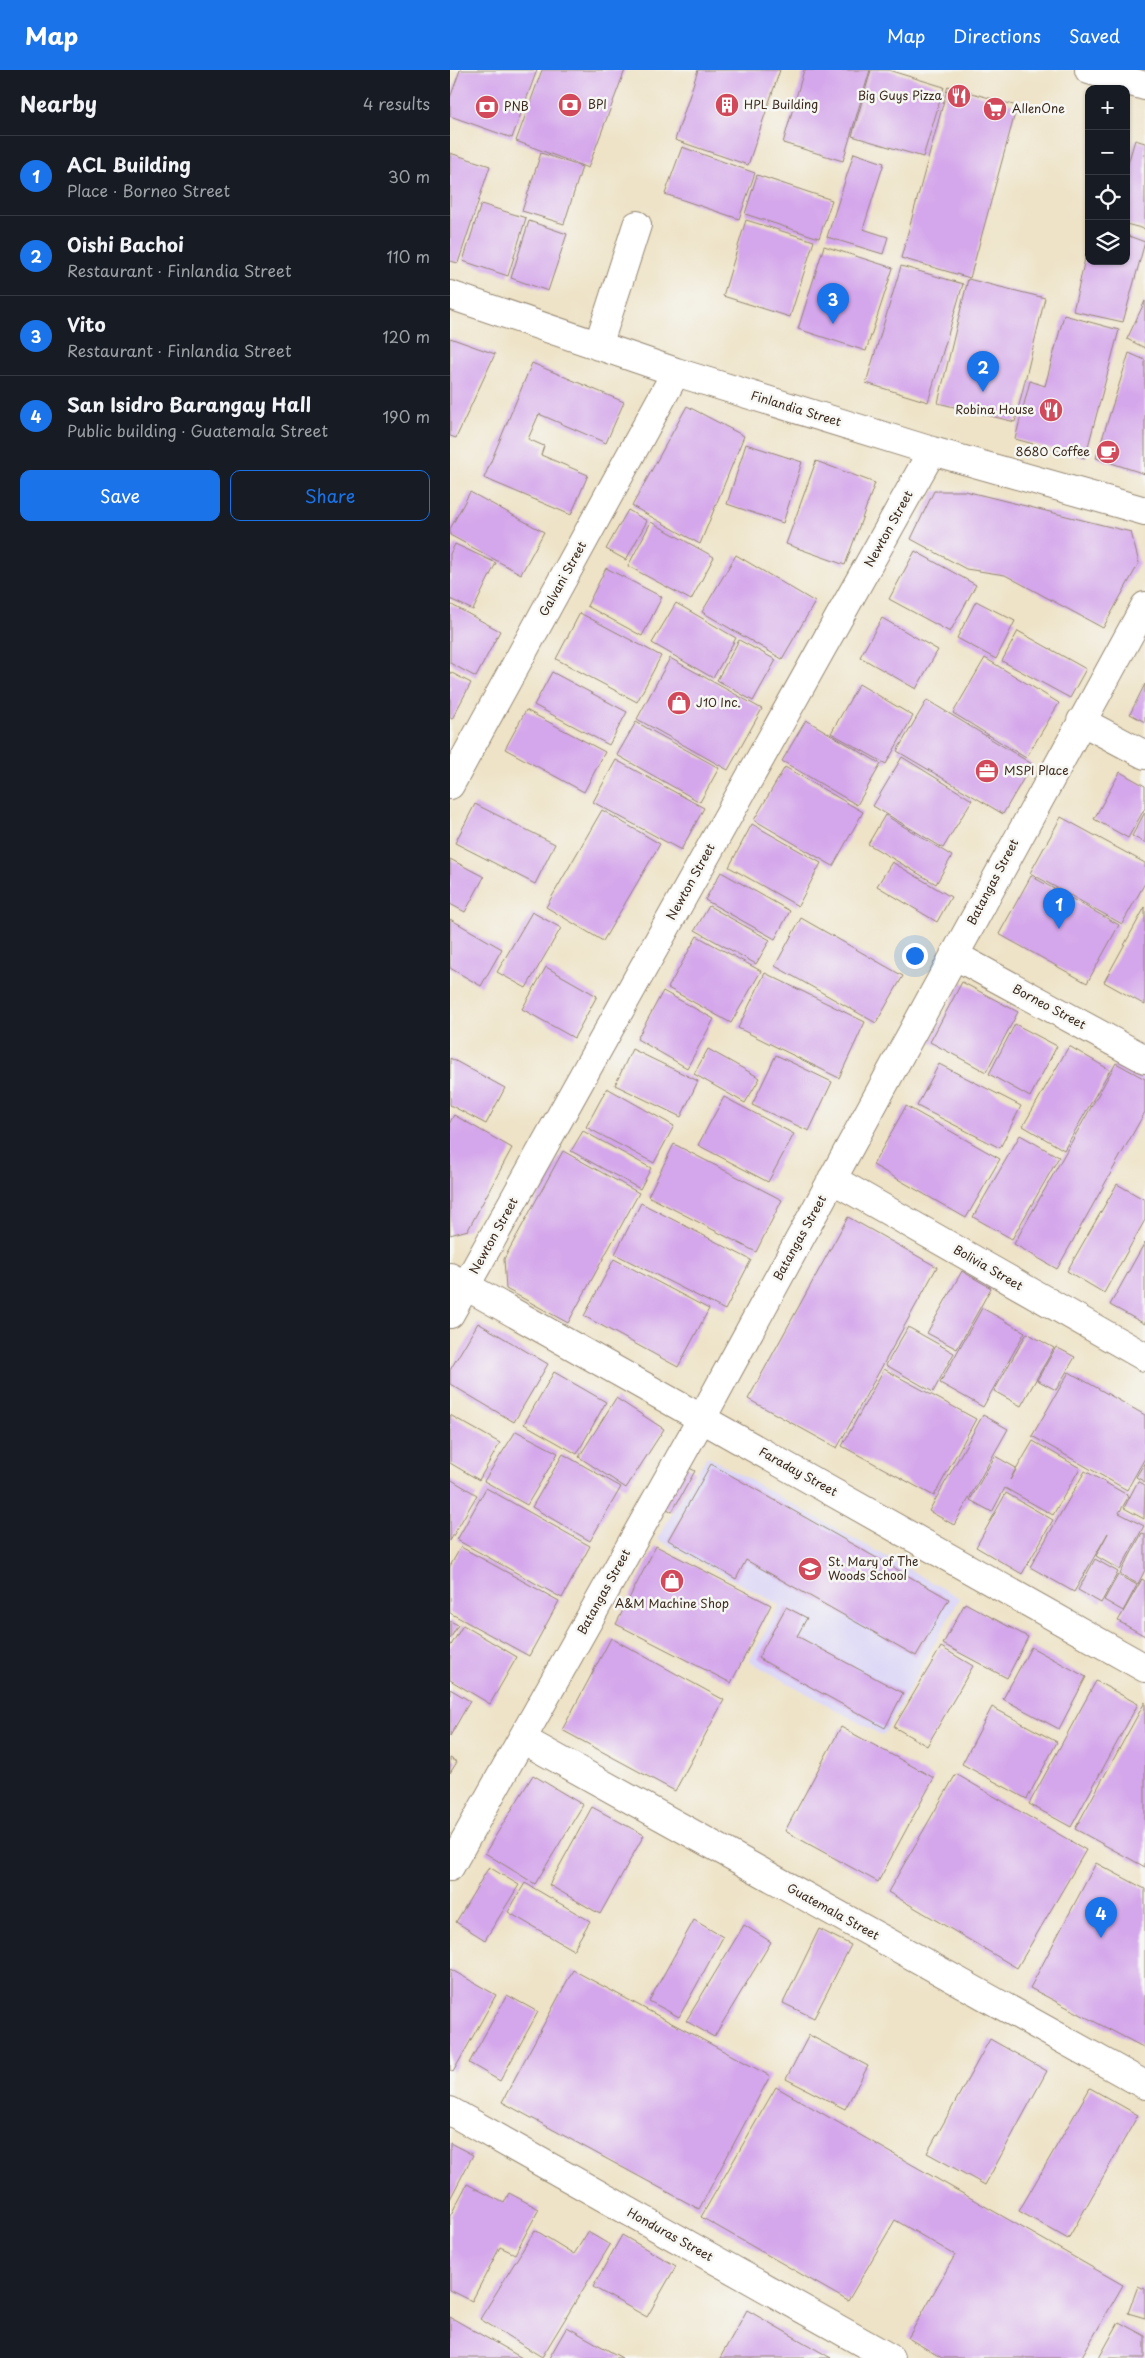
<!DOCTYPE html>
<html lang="en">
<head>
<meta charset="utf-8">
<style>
	:root { --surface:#171b24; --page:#242831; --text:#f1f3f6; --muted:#9ea1a6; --line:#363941; --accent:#1a73e8 }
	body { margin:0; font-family:"Playpen Sans",sans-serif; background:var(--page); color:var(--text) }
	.controls { position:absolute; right:15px; top:15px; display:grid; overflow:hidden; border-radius:10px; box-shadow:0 1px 4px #0004 }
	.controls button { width:45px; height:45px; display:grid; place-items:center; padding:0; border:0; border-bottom:1px solid var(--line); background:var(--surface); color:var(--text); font:25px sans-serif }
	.you { position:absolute; left:464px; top:885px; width:18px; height:18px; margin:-12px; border:4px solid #fff; border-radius:50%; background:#1a73e8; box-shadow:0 0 0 8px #1a73e833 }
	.badge { display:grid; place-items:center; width:32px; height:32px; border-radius:50%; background:var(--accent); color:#fff; font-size:16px; font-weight:700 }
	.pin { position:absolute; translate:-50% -41px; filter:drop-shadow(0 1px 2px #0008) }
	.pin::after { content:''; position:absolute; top:26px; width:18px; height:15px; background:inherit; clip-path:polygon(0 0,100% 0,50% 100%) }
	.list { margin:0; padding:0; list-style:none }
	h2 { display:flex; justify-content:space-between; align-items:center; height:65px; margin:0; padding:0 20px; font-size:21px }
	h2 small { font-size:16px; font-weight:400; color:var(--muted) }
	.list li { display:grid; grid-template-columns:32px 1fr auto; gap:15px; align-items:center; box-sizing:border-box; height:80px; padding:0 20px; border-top:1px solid var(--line) }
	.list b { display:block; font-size:19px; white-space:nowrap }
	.list p { margin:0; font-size:16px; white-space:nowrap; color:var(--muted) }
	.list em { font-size:16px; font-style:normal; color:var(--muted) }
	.actions { display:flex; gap:10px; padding:15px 20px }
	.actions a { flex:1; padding:11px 0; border:1px solid var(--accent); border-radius:10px; text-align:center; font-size:18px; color:var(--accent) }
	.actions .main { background:var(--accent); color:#fff }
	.icon { flex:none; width:28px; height:28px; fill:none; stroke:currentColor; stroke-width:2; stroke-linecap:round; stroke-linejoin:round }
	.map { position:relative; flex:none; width:695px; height:2288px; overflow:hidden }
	header { display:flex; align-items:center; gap:30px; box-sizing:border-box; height:70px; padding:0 25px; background:var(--accent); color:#fff }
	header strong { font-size:24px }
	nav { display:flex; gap:28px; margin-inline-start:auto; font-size:18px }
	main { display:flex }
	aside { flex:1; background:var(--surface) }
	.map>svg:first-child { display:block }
	.built { fill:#dbd6f7 }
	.building { fill:#d4a6eb }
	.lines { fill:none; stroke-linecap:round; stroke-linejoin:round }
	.minor-casing { stroke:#948672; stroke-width:30 }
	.major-casing { stroke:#948672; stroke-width:30 }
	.minor { stroke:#fff; stroke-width:28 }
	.major { stroke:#fff; stroke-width:28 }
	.labels { text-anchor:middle; stroke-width:5; stroke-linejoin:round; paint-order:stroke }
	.poi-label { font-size:12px; fill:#3b2a1e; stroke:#f6f6f2; text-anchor:start }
	.street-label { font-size:12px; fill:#3b2a1e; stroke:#f6f6f2 }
</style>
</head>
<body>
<header>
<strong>Map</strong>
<nav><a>Map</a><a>Directions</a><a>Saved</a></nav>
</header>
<main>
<aside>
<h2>Nearby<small>4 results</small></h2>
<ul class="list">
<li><span class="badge">1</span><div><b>ACL Building</b><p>Place · Borneo Street</p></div><em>30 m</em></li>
<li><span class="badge">2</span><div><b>Oishi Bachoi</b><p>Restaurant · Finlandia Street</p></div><em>110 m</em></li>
<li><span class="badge">3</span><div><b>Vito</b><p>Restaurant · Finlandia Street</p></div><em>120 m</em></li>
<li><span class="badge">4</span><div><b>San Isidro Barangay Hall</b><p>Public building · Guatemala Street</p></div><em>190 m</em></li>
</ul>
<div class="actions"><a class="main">Save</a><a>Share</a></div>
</aside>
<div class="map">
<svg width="695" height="2288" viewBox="0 0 695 2288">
	<rect width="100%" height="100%" fill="#f6f6f2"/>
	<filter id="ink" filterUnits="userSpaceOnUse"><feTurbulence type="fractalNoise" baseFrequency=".02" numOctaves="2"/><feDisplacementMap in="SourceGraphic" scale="10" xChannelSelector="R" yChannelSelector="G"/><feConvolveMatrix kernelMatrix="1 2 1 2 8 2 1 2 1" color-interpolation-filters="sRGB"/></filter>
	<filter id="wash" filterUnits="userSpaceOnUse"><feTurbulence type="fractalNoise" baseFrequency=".0096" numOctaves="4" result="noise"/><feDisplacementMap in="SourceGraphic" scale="20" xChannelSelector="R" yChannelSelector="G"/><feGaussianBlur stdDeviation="1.12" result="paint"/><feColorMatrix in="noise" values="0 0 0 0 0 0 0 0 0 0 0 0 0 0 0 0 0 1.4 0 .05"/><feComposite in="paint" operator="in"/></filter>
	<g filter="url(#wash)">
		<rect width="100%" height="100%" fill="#eee3c7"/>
		<path class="built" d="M257,1386L510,1528L433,1666L299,1591L330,1535L207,1469Z"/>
		<g id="blocks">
			<path class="building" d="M10,0H87L62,68L0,46V28Z
				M92,0H175L138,98L66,71Z
				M248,0H330L298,95L225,70Z
				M354,0H420L393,91L333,73Z
				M421,0H438L494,17L473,87L402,66Z
				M498,16L567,36L520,208L451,188Z
				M685,70L695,73V159L676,154V100Z
				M232,77L305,103L289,149L215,124Z
				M0,83L40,96L8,193L0,191Z
				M91,83L132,97L114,154L72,141Z
				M404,83L434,93L413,159L438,167L433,184L377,167Z
				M307,105L382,130L369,168L295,144Z
				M31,134L76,148L58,206L13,191Z
				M296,150L364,171L340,247L273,226Z
				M79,151L117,164L98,221L61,208Z
				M676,165L695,172L673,252L623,241L638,176L639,191H676Z
				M374,176L443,198L416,281L348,259Z
				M451,196L513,214L478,332L416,313Z
				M518,209L595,228L565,352L488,333Z
				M695,231V278L677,269Z
				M614,245L669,260L635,388L565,369L580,311L595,316Z
				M0,268L45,284L6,368L0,366Z
				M679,283L695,290V404L646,388Z
				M82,293L174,332L156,373L89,344L78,369L94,376L91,385L138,405L121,445L34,408Z
				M237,336L294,366L250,474L182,436Z
				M296,374L352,392L333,453L277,434Z
				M366,391L425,413L395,495L336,474Z
				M484,421H515L681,462L689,493L653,558L555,505L516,499L461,469Z
				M20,422L94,462L71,504L0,465V459Z
				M178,440L197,451L176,490L156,479Z
				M201,452L264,487L241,530L178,496Z
				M5,474L46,493L23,540L0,529V484Z
				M465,481L526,515L500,562L439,529Z
				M286,485L365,532L332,589L252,542Z
				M156,498L212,527L192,566L137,536Z
				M526,531L565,551L546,589L507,568Z
				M226,533L286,568L263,608L202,573Z
				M0,534L50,561L26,607L0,593Z
				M130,543L211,586L187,632L106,589Z
				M432,548L488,580L466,619L410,587Z
				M568,561L636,599L620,628L552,591Z
				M289,570L326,590L303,631L267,610Z
				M220,588L312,639L278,700L187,649Z
				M535,588L609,633L576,688L503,643Z
				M0,602L21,613L2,649L0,648Z
				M102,602L177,642L159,675L84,635Z
				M409,614L463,646L436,694L381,663Z
				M695,614V652L680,644Z
				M477,630L582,694L553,744L447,681Z
				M76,640L155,682L134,722L55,679Z
				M356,650L431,694L407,735L332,691Z
				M186,652L269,698L250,732L167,685Z
				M452,687L522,730L493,778L423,736Z
				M166,690L254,738L231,780L143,732Z
				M335,697L413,742L383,796L304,750Z
				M670,702L695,716V738L678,768L644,749Z
				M25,734L105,774L85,814L5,773Z
				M152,740L210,774L153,871L96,837Z
				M695,742V773L682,766Z
				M435,745L502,786L486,814L418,774Z
				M611,747L695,793V813L672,854L580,803Z
				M302,754L371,793L348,836L279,797Z
				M0,789L34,807L15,842L0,834Z
				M442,792L501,827L487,852L427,816Z
				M271,802L340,841L325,869L255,830Z
				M581,806L669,855L637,913L549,864Z
				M259,836L320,870L306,894L245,860Z
				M695,837V935L654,912Z
				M82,842L111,858L76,918L47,902Z
				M351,848L453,906L426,953L325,896Z
				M0,849L52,879L31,916L0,898Z
				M247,866L311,901L281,953L218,918Z
				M96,897L147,926L124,968L72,939Z
				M315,903L415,952L389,1008L288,958Z
				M512,912L568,942L536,1002L480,972Z
				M213,921L264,949L237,998L187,969Z
				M565,954L607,976L580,1027L539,1004Z
				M619,976L660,1000L614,1080L573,1056Z
				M182,979L248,1011L231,1047L165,1015Z
				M258,979L310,1008L295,1033L244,1004Z
				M326,985L382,1012L359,1061L302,1035Z
				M0,988L55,1018L36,1054L0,1035Z
				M666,993L695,1009V1042L607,1199L564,1174Z
				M489,994L571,1036L550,1078L467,1036Z
				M157,1018L224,1056L204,1093L136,1057Z
				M274,1027L344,1064L318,1112L248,1075Z
				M456,1036L550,1089L516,1148L423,1095Z
				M4,1045L62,1078L18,1160L0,1165V1052Z
				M133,1061L201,1098L190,1119L121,1081Z
				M570,1065L609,1087L562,1169L523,1147Z
				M224,1074L332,1130L306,1182L198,1126Z
				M113,1081L189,1123L118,1253L56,1219L54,1189Z
				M667,1114L695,1130V1150L654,1223L617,1201Z
				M191,1133L301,1190L275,1240L165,1184Z
				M398,1147L487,1197L387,1378L298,1329Z
				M695,1172V1254L660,1235Z
				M164,1189L259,1239L228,1297L134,1246Z
				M512,1201L541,1218L507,1279L477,1263Z
				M532,1238L575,1262L533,1337L490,1313Z
				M28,1253L98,1294L64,1352L0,1314V1300Z
				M458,1257L504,1283L483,1322L436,1295Z
				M577,1263L604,1278L571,1336L544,1321Z
				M606,1277L625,1287L606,1320L587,1310Z
				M434,1299L526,1349L484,1426L392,1376Z
				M104,1302L156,1332L127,1384L74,1354Z
				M619,1302L695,1345V1388L677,1420L582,1366Z
				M166,1328L214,1359L176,1418L129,1387Z
				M0,1345L50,1373L29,1410L0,1393Z
				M533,1345L558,1359L504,1455L479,1441Z
				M66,1361L108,1383L77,1435L34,1411Z
				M583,1371L630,1398L603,1445L555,1418L542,1442L520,1430L545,1386L566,1398L560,1410Z
				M113,1384L171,1417L140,1471L82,1437Z
				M695,1392V1412L686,1407Z
				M261,1394L499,1529L466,1586L296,1490L286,1509L218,1470Z
				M234,1395L245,1401L222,1442L211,1435Z
				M635,1401L679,1426L669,1443L694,1456L670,1500L646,1486L658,1463L624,1522L580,1497Z
				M0,1409L27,1425L0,1471Z
				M688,1411L695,1415L694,1449L674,1438Z
				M36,1418L140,1476L112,1528L7,1470Z
				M556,1423L603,1450L572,1504L526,1477Z
				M692,1463L695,1464V1500L688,1514L670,1504Z
				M206,1476L321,1535L281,1613L166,1554Z
				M11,1477L109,1531L79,1586L0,1543V1496Z
				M645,1489L668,1502L651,1533L628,1520Z
				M668,1505L687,1515L673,1541L654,1530Z
				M692,1509L695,1511V1566L668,1551Z
				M515,1533L578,1567L557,1608L493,1574Z
				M336,1537L357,1548L347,1566L453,1623L435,1658L308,1588Z
				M0,1551L8,1555L0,1569Z
				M13,1555L67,1587L40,1634L0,1610V1577Z
				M161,1568L274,1630L225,1721L112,1660Z
				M491,1577L523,1596L477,1676L444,1657Z
				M581,1577L636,1607L609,1659L553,1629Z
				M646,1611L688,1634L621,1757L579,1734Z
				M0,1619L20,1631L0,1666Z
				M695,1632V1797L625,1759Z
				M542,1637L607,1672L577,1729L512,1694Z
				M391,1657L484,1708L428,1812L335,1761Z
				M0,1688L7,1692L0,1703Z
				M506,1704L636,1780L567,1898L438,1822Z
				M83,1705L133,1735L85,1814L35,1783Z
				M142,1737L194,1765L150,1844L99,1815Z
				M646,1793L695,1819V1978L580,1918Z
				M39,1797L69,1815L35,1870L6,1852Z
				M75,1813L140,1851L123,1880L58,1842Z
				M244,1850L273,1867L229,1947L199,1931Z
				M294,1855L321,1872L264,1967L236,1951Z
				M369,1859L401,1875L364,1948L333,1933Z
				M0,1899L46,1925L3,2002L0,2000Z
				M123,1900L320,2006L249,2139L52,2032Z
				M57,1925L88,1942L50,2011L19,1993Z
				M359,1965L418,1996L395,2039L336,2009Z
				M540,1969L597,2001L535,2115L477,2083Z
				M326,2017L673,2215L631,2288H492L458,2268L505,2185L445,2150L398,2231L251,2147Z
				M640,2018L688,2045L618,2169L569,2141Z
				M0,2073L23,2085L0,2129Z
				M17,2114L54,2133L59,2123L89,2139L65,2184L50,2177L22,2231L0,2220V2146Z
				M85,2160L124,2184L138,2162L160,2175L92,2287L30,2249Z
				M172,2165L226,2196L197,2247L143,2217Z
				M688,2216L695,2219V2248L678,2243Z
				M297,2240L381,2288H270Z
				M0,2247L72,2288H0Z
				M669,2252L695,2266V2288H649Z
				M117,2257L172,2288H99Z"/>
		</g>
	</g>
	<g filter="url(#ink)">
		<use href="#blocks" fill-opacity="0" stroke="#948672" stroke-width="1"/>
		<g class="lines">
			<g class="minor-casing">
				<path id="minor" d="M0,225L226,302L482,381L695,441
					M148,276L187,155
					M631,651L695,685
					M0,715L226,302
					M504,885L695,989
					M382,1109L695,1287
					M0,1207L695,1598
					M0,1244L482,381
					M72,1669L695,2015
					M0,1797L252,1348L695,536
					M0,2041L440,2288"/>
			</g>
			<g class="major-casing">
				<path id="major" d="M639,0L695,16"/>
			</g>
			<use href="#minor" class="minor"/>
			<use href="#major" class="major"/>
		</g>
	</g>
	<defs>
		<g id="restaurant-disc" transform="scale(1.25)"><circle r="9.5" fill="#d1495b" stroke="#f6f6f2"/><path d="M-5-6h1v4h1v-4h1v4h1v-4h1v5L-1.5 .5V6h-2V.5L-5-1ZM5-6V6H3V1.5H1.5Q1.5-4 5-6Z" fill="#fff"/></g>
		<g id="bank-disc" transform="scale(1.25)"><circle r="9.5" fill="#d1495b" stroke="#f6f6f2"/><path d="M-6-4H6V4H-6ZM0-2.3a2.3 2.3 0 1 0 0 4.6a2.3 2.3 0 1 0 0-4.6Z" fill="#fff"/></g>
		<g id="building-disc" transform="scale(1.25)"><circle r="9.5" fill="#d1495b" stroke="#f6f6f2"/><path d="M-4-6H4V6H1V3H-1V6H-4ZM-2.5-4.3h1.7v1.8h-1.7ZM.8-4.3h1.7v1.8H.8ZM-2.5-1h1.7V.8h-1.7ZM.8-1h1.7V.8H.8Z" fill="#fff"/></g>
		<g id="supermarket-disc" transform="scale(1.25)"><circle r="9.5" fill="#d1495b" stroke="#f6f6f2"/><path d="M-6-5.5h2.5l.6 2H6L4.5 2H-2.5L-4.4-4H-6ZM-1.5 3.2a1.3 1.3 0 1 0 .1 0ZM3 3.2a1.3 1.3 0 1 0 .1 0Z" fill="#fff"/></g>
		<g id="cafe-disc" transform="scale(1.25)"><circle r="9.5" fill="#d1495b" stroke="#f6f6f2"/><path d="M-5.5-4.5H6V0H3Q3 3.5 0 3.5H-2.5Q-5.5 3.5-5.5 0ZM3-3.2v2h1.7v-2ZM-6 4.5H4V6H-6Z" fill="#fff"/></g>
		<g id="shop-disc" transform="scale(1.25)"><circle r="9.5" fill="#d1495b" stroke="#f6f6f2"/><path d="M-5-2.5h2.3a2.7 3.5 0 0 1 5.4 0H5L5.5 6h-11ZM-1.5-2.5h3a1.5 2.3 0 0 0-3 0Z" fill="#fff"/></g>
		<g id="office-disc" transform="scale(1.25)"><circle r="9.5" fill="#d1495b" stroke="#f6f6f2"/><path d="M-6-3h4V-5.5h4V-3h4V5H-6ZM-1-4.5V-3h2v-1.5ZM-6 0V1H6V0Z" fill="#fff"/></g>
		<g id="school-disc" transform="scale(1.25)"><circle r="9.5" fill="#d1495b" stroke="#f6f6f2"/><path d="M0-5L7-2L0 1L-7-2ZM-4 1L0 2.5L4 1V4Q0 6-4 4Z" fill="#fff"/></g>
	</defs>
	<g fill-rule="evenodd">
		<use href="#restaurant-disc" x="509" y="26"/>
		<use href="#bank-disc" x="120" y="35"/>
		<use href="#building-disc" x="277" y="35"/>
		<use href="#bank-disc" x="37" y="37"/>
		<use href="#supermarket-disc" x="545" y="39"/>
		<use href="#restaurant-disc" x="601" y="340"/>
		<use href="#cafe-disc" x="658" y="382"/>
		<use href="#shop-disc" x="229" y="633"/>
		<use href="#office-disc" x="537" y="701"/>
		<use href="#school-disc" x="360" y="1499"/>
		<use href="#shop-disc" x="222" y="1511"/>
	</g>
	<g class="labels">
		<g class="poi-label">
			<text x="492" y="30" text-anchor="end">Big Guys Pizza</text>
			<text x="138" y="39">BPI</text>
			<text x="294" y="39">HPL Building</text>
			<text x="54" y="41">PNB</text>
			<text x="562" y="43">AllenOne</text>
			<text x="584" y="344" text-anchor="end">Robina House</text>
			<text x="640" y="386" text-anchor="end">8680 Coffee</text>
			<text x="246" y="637">J10 Inc.</text>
			<text x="554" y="705">MSPI Place</text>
			<text x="378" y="1496">St. Mary of The<tspan x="378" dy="14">Woods School</tspan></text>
			<text x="222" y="1538" text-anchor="middle">A&amp;M Machine Shop</text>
		</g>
		<g class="street-label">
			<text transform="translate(346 339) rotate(17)" y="4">Finlandia Street</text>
			<text transform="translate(439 459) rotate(-61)" y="4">Newton Street</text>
			<text transform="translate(113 509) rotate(-61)" y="4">Galvani Street</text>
			<text transform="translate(241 812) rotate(-61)" y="4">Newton Street</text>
			<text transform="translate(543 812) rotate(-62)" y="4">Batangas Street</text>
			<text transform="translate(599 937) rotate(28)" y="4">Borneo Street</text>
			<text transform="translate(44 1166) rotate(-61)" y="4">Newton Street</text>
			<text transform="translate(350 1168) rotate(-61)" y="4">Batangas Street</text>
			<text transform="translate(538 1198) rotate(30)" y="4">Bolivia Street</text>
			<text transform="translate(348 1402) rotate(29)" y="4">Faraday Street</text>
			<text transform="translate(154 1522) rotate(-61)" y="4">Batangas Street</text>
			<text transform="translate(383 1842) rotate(29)" y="4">Guatemala Street</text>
			<text transform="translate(220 2165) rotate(29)" y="4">Honduras Street</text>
		</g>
	</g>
</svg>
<div class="controls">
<button>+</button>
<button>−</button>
<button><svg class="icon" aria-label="locate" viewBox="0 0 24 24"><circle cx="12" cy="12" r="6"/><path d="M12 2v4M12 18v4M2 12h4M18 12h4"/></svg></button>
<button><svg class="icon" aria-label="layers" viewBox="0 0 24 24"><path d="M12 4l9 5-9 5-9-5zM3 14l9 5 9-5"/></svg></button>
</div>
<div class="you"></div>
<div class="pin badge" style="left:609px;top:859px">1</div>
<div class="pin badge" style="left:533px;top:322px">2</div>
<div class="pin badge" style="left:383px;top:254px">3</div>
<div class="pin badge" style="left:651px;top:1868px">4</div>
</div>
</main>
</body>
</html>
